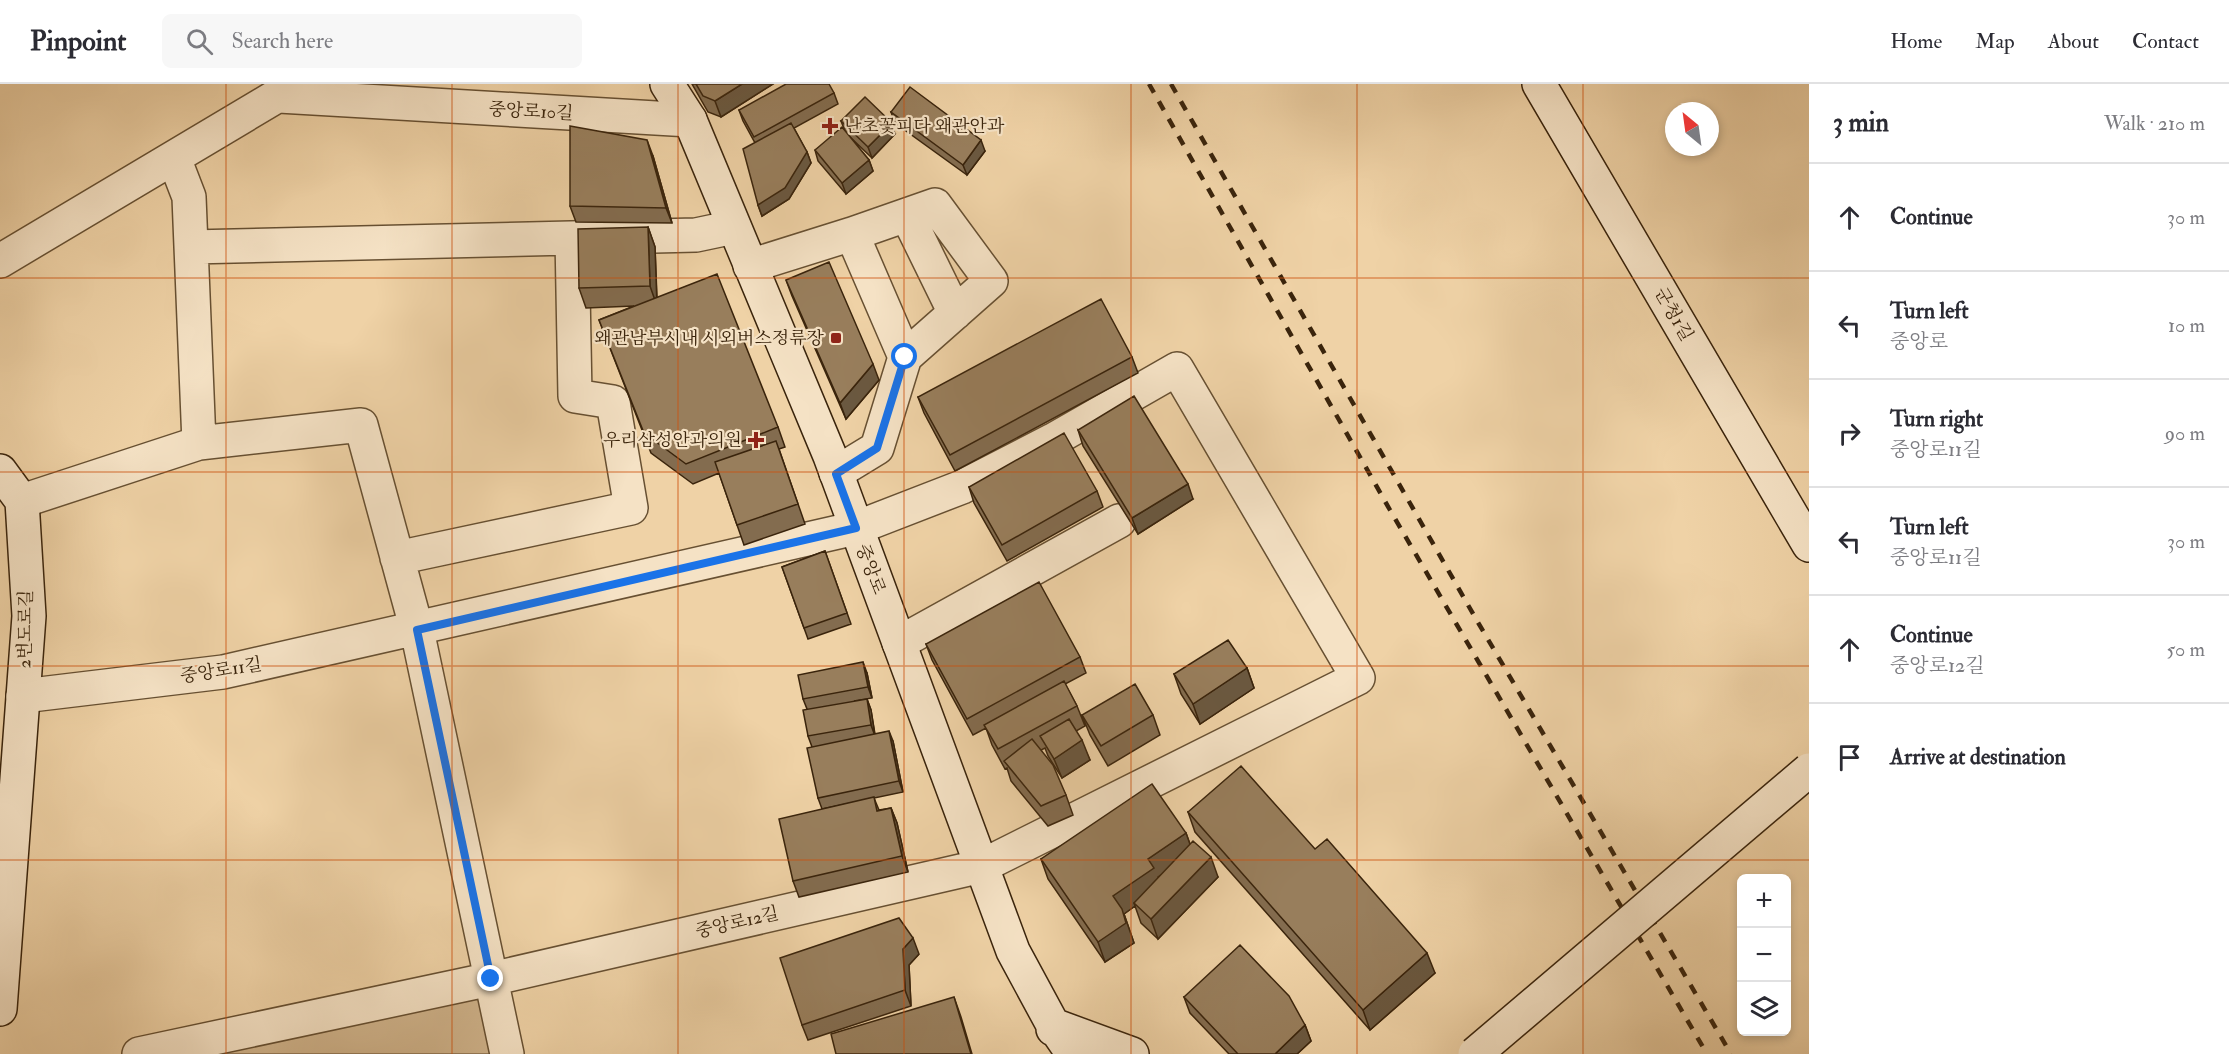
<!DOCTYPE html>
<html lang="en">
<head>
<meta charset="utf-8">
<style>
	:root { --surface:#fff; --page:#f7f7f7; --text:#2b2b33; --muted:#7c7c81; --line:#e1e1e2 }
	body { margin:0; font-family:"IM FELL Double Pica","Noto Serif KR",serif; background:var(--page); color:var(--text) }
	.controls { position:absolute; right:18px; bottom:18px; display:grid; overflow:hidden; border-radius:9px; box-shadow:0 3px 9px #0003 }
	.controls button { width:54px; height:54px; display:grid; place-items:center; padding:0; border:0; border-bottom:2px solid var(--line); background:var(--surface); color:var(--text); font:30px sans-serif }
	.compass { position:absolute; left:1665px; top:18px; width:54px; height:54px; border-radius:50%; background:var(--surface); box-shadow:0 3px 9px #0003; rotate:331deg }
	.stop { position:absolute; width:18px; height:18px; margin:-14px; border:4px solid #1a73e8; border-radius:50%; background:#fff }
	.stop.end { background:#1a73e8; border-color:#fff; box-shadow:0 2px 6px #0008 }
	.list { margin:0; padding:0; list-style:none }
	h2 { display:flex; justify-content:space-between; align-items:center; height:78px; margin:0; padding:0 24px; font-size:26px }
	h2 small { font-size:20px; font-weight:400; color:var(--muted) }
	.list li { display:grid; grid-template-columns:39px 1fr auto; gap:18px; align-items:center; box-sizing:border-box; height:108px; padding:0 24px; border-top:2px solid var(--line) }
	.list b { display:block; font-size:22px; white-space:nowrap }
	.list p { margin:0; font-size:20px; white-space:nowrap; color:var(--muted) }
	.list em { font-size:20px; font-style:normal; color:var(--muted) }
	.icon { flex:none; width:33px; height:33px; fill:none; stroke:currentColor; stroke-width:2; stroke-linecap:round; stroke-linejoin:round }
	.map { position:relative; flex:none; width:1809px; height:970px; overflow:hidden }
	header { display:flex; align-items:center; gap:36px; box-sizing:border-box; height:84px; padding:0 30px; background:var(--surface); border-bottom:2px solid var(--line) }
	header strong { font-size:28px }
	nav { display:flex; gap:33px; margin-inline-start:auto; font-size:21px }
	.search { width:420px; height:54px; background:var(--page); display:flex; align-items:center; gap:15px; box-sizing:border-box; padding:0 21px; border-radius:9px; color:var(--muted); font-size:22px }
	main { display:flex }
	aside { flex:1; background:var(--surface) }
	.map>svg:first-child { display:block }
	.green { fill:#d0b48c; stroke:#856c4c; stroke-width:1.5 }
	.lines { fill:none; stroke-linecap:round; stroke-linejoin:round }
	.street-casing { stroke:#675032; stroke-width:36 }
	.secondary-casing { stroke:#3a240c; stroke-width:36 }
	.street { stroke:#f5e2c5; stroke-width:33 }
	.secondary { stroke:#f5e2c5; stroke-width:33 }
	.rail { stroke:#3a240c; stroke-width:4.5; stroke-dasharray:10 10; stroke-linecap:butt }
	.secondary-bridge-casing { stroke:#3a240c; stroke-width:36; stroke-linecap:butt }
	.secondary-bridge { stroke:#f5e2c5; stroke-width:33 }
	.wall { fill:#836c4f; stroke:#3a240c; stroke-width:1.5 }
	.shaded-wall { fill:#6a5840; stroke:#3a240c; stroke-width:1.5 }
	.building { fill:#987e5c; stroke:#3a240c; stroke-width:1.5 }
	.route { stroke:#1a73e8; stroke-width:8 }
	.grid { fill:none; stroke:#ce510c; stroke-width:1.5; stroke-opacity:0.55 }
	.poi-dot { fill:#8f2418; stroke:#f5e2c5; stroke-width:2 }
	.labels { text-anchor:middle; stroke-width:4.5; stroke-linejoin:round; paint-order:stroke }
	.street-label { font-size:18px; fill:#3a240c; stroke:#f5e2c5 }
	.poi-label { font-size:18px; fill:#3a240c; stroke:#f5e2c5; text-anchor:end }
</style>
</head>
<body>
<header>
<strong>Pinpoint</strong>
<div class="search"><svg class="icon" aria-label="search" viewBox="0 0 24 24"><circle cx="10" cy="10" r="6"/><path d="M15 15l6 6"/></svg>Search here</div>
<nav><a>Home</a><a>Map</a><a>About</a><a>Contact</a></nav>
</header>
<main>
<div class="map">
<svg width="1809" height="970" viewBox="0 0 1809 970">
	<rect width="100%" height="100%" fill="#efd2a6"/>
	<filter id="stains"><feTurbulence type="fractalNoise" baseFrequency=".00333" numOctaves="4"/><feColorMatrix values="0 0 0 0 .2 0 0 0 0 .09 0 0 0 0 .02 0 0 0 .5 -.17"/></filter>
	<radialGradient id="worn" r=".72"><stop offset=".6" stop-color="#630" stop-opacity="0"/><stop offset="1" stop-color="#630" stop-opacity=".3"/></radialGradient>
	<path class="green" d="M491,895L508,970H201Z"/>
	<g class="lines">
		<g class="street-casing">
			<path id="street" d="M279,12L690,36
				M174,74L189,113L199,359
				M907,131L955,229
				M852,150L935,121L991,197L905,273
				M191,163L696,151L734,143
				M0,177L297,0
				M750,182L852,150L905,273L877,364L836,389
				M22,417L199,359L361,341L417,546L507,970
				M397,474L631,424L613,318L575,312L572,154
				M899,559L1119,437
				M23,612L223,588L856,444L962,403L1053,356L1177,285L1358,594L982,782L491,895L139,970"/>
		</g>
		<g class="secondary-casing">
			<path id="secondary" d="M667,0L690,36L830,372L1013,867L1053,941L1073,970
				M1539,0L1809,461
				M0,387L22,417L29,532L0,925
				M1053,945V941L1132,970"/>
		</g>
		<use href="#street" class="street"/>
		<use href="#secondary" class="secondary"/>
		<path class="rail" d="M1149,0L1390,426L1707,970
			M1171,0L1476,535L1731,970"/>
		<g class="secondary-bridge-casing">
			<path id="secondary-bridge" d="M1475,970L1809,686"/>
		</g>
		<use href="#secondary-bridge" class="secondary-bridge"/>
	</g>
	<path class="wall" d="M692,0H773L721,33L708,28Z
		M834,9L838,20L794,44L807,68L811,79L789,115L762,132L758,121L755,59L743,37L739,26Z
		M891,28L985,67L967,91L895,39Z
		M841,37L895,50L872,74L848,51L869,76L873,87L846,110L818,77L815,66L845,47Z
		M653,72L672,139L576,138L570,122Z
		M648,143L655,163L657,214L778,343L785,363L779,365L805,440L744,461L719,389L693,400L651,369L599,236L634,222L586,224L579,204Z
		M786,196L879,296L846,335L792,212Z
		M1132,273L1138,289L955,387L924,329L918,313Z
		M1078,346L1193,415L1138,450L1083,362Z
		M969,403L1097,407L1103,423L1007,477L974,419Z
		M825,467L851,540L808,555L782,483Z
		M926,560L1080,573L1086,589L1065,600L1077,622L1085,642L1076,647L1090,676L1062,694L1048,672L1045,664L1041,666L1066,711L1073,731L1048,742L1011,697L1007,684L1005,685L992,661L986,644L973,651L932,576Z
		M1247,584L1254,604L1200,640L1181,610L1174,590Z
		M867,589L872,614L854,617L867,615L871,626L875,650L893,657L903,708L874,714L879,726L891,724L897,739L908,788L799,813L793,797L856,718L822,725L818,714L812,663L808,652L807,625L803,615Z
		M1082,631H1153L1160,651L1108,682L1090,651Z
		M1188,728L1315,765L1435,889L1370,946L1195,748Z
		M1186,749L1190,760L1218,793L1158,855L1141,839L1135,822L1124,830L1134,859L1105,878L1048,795L1041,775Z
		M919,870L909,881L911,922L808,956L802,941Z
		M1184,913L1305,941L1311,957L1297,970H1229L1190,929Z"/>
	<path class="shaded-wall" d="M742,0H773L721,33L715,17Z
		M892,39L895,50L872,74L868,63Z
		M647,56L653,72L672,139L666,124Z
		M981,56L985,67L967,91L963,81Z
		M807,68L811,79L789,115L762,132L758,121Z
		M869,76L873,87L846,110L842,99Z
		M648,143L655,163L657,222L650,202Z
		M873,280L879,296L846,335L840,319Z
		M1188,400L1193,415L1138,450L1132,434Z
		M863,578L867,589L872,614L868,603Z
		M1247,584L1254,604L1200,640L1193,620Z
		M867,615L871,626L875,652L871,641Z
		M889,647L893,657L903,708L899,697Z
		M1082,656L1090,676L1062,694L1054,675Z
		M891,724L897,739L908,788L902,772Z
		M1186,749L1193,769L1158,793L1161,804L1134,819L1135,822L1124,830L1134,859L1105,878L1098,858L1113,812L1148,775Z
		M1211,773L1218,793L1158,855L1151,835Z
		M913,854L919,870L909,881L911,922L905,906L903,865Z
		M1427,869L1435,889L1370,946L1363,926Z
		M954,913L961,933L972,970H971Z
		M1305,941L1311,957L1297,970H1275Z"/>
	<path class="building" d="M696,0H742L715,17L703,12Z
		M786,0H829L834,9L754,53L739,26Z
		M910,3L981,56L963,81L891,28Z
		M865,13L892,39L868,63L841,37Z
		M791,39L807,68L785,104L758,121L743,65Z
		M570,42L647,56L666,124L570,122Z
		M842,43L869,76L842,99L815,66Z
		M648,143L650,202L579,204L578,145Z
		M829,178L873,280L840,319L786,196Z
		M717,190L778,343L686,380L644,349L599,236Z
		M1101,215L1132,273L950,371L918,313Z
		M1134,312L1188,400L1132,434L1078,346Z
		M1064,349L1097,407L1002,461L969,403Z
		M776,357L798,420L737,441L715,378Z
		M825,467L847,529L804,544L782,483Z
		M1039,498L1080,573L967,635L926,560Z
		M1228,556L1247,584L1193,620L1174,590Z
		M863,578L868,603L803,615L798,591Z
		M1064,597L1077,622L998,665L984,641Z
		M1135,600L1153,631L1101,662L1082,631Z
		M867,615L871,641L808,652L803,626Z
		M1069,635L1082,656L1054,675L1040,652Z
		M889,647L899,697L818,714L807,664Z
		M1032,655L1053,681L1066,711L1041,722L1004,677Z
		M1241,682L1315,765L1327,755L1427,869L1363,926L1188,728Z
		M1152,700L1186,749L1148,775L1154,784L1113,812L1122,825L1126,839L1098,858L1041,775Z
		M874,713L877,727L891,724L902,772L793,797L779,735Z
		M1193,757L1211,773L1151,835L1134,819Z
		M899,834L913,854L903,865L905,906L802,941L780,874Z
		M1240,861L1289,912L1305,941L1275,970H1238L1184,913Z
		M954,913L971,970H836L831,950Z"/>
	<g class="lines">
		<path class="route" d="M491,895L417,546L856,444L836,390L877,364L905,273"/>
	</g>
	<path class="grid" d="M226,0V970M452,0V970M678,0V970M904,0V970M1131,0V970M1357,0V970M1583,0V970M0,194H1809M0,388H1809M0,582H1809M0,776H1809"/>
	<g class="poi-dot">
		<path d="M827 33h6v6h6v6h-6v6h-6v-6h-6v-6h6z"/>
		<rect x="830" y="248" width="12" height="12" rx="3"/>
		<path d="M753 347h6v6h6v6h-6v6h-6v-6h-6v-6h6z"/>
	</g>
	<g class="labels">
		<g class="street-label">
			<text transform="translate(531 27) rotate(3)" y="6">중앙로10길</text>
			<text transform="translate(1674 230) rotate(60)" y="6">군청1길</text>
			<text transform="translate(871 485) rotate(69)" y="6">중앙로</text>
			<text transform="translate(25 545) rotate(-89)" y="6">2번도로길</text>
			<text transform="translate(221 586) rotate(-9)" y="6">중앙로11길</text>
			<text transform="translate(737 838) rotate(-13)" y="6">중앙로12길</text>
		</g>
		<g class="poi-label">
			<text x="844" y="48" text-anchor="start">난초꽃피다 왜관안과</text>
			<text x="824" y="260">왜관남부시내 시외버스정류장</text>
			<text x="742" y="362">우리삼성안과의원</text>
		</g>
	</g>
	<rect width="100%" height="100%" filter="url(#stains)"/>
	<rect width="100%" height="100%" fill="url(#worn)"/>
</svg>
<div class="controls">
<button>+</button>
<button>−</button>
<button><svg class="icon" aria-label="layers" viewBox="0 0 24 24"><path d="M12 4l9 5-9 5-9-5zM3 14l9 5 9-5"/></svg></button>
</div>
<svg class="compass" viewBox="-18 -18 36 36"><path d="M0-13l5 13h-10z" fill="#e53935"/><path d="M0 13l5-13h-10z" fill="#7c7c81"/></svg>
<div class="stop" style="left:905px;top:273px"></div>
<div class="stop end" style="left:491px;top:895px"></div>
</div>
<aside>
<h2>3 min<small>Walk · 210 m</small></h2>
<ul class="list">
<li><svg class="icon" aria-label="ahead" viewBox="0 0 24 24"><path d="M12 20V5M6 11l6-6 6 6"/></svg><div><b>Continue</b></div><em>30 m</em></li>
<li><svg class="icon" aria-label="left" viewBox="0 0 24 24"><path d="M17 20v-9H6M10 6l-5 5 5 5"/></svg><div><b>Turn left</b><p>중앙로</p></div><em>10 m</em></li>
<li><svg class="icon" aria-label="right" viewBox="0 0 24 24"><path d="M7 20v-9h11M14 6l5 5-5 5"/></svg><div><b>Turn right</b><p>중앙로11길</p></div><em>90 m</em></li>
<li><svg class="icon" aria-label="left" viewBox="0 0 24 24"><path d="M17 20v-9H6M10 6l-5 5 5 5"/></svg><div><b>Turn left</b><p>중앙로11길</p></div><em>30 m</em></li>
<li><svg class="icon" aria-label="ahead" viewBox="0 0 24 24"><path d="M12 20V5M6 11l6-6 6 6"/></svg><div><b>Continue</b><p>중앙로12길</p></div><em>50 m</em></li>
<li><svg class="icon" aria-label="arrive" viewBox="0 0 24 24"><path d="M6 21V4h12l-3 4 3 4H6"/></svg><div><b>Arrive at destination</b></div></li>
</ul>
</aside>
</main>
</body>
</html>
